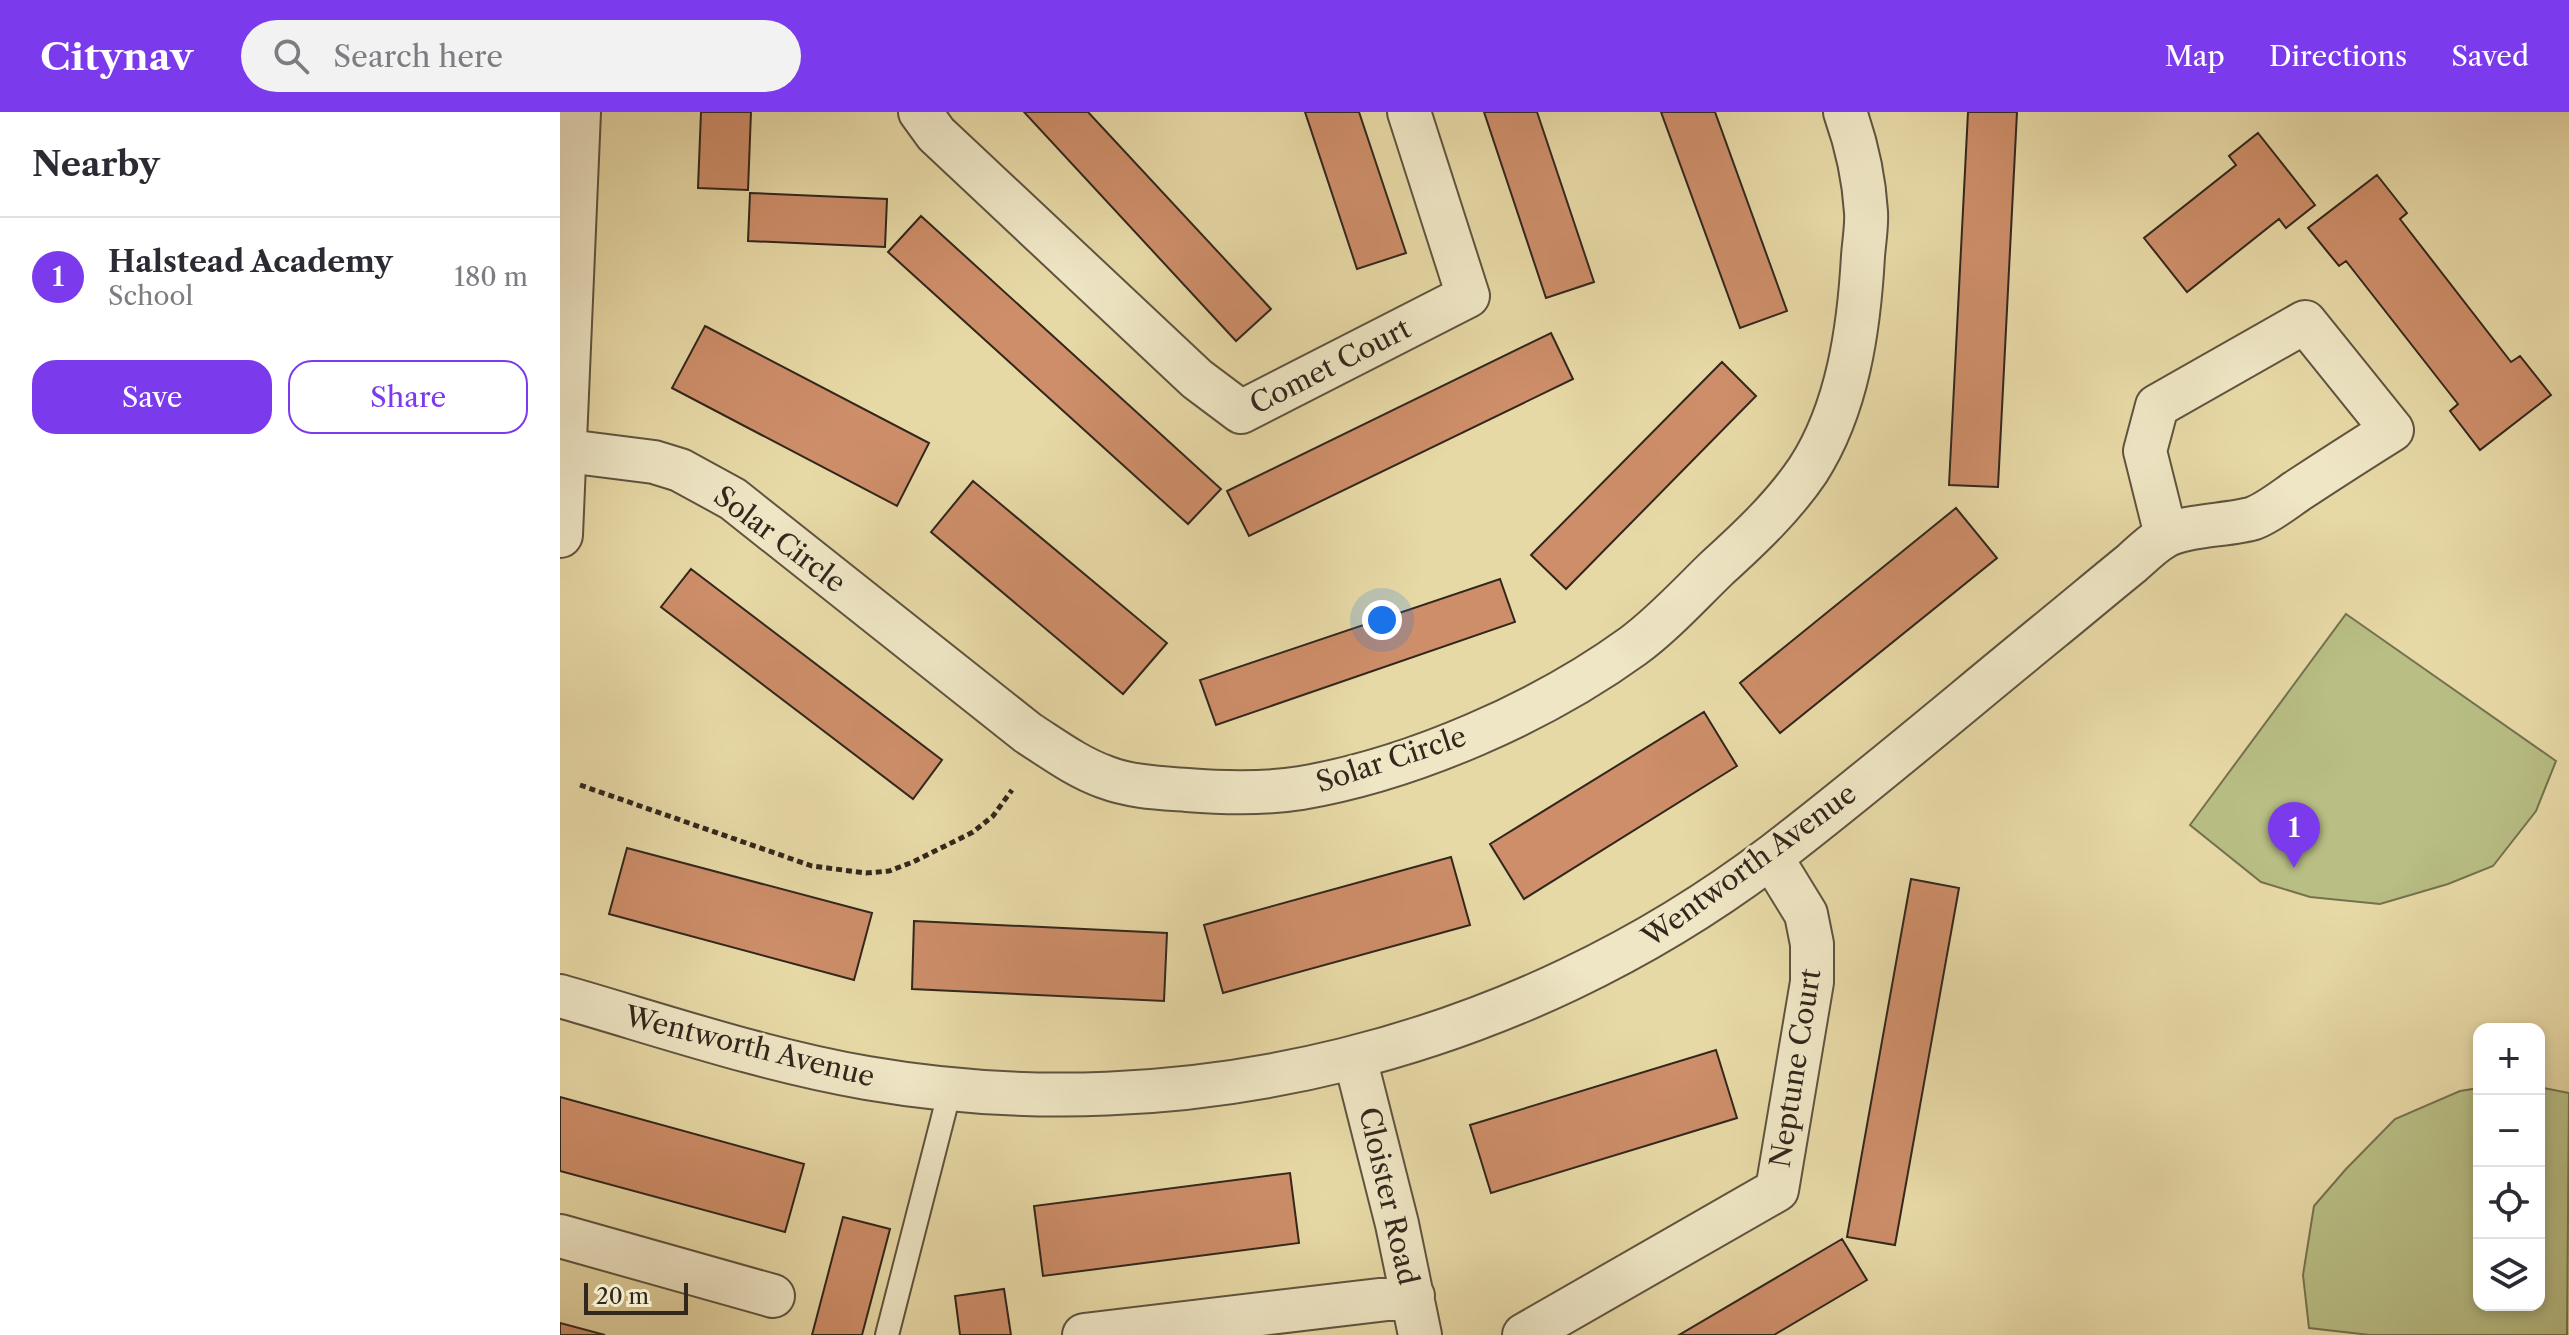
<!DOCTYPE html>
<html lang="en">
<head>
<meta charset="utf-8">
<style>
	:root { --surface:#fff; --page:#f2f2f3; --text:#2b2b33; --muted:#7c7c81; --line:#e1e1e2; --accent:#7c3aed }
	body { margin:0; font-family:"Libre Caslon Text",serif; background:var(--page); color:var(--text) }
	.controls { position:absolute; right:24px; bottom:24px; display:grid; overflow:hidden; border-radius:16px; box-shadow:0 4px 12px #0003 }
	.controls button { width:72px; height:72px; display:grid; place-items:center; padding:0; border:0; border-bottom:2px solid var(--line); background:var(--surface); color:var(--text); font:40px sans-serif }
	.scale { position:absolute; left:24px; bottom:20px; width:104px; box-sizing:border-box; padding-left:8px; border:4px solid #32271d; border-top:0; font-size:22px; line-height:28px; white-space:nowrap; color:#32271d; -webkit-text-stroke:6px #efe6c5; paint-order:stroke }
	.you { position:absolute; left:822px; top:508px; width:28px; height:28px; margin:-20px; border:6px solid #fff; border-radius:50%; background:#1a73e8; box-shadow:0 0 0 12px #1a73e833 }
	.badge { display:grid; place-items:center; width:52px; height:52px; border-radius:50%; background:var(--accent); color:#fff; font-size:26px; font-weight:700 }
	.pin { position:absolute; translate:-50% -66px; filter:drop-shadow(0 2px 4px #0008) }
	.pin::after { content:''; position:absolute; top:42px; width:28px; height:24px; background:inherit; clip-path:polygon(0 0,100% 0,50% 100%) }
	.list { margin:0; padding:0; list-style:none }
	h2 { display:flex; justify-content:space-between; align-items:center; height:104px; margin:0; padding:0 32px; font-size:34px }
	h2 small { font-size:26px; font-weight:400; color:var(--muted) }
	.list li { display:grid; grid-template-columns:52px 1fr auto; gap:24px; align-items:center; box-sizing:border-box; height:120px; padding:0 32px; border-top:2px solid var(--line) }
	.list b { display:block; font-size:30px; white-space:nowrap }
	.list p { margin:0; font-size:26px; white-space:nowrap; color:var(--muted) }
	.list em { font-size:26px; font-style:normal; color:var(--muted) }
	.actions { display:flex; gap:16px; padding:24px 32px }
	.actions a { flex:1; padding:18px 0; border:2px solid var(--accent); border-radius:24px; text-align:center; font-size:28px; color:var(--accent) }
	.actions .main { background:var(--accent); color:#fff }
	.icon { flex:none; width:44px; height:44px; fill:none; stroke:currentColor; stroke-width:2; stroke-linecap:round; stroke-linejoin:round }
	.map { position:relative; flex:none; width:2009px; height:1223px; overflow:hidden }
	header { display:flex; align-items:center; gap:48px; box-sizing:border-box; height:112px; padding:0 40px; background:var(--accent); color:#fff }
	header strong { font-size:38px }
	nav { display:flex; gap:44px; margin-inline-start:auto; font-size:28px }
	.search { width:560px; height:72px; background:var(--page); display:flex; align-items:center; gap:20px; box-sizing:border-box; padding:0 28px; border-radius:44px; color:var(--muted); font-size:30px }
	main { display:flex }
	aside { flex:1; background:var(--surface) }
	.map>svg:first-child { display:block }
	.green { fill:#b8be84; stroke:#757250; stroke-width:2 }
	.building { fill:#cd8e69; stroke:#32271d; stroke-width:2 }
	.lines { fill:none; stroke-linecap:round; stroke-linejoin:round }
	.service-casing { stroke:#5f543f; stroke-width:26 }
	.minor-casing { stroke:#5f543f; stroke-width:46 }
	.tertiary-casing { stroke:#5f543f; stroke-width:48 }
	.path { stroke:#32271d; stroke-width:5; stroke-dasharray:6 4; stroke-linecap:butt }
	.service { stroke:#efe6c5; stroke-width:22 }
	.minor { stroke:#efe6c5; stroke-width:42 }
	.tertiary { stroke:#efe6c5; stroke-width:44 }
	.labels { text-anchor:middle; stroke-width:6; stroke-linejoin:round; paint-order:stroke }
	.street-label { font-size:28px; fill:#32271d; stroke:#efe6c5 }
</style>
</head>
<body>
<header>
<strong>Citynav</strong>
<div class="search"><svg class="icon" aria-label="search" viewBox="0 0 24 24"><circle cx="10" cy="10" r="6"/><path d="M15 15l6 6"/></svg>Search here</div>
<nav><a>Map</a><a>Directions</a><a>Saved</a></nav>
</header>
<main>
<aside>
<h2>Nearby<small></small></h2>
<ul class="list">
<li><span class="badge">1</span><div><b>Halstead Academy</b><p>School</p></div><em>180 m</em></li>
</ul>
<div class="actions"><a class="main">Save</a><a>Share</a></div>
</aside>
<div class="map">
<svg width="2009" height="1223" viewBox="0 0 2009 1223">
	<rect width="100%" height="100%" fill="#e7d9a6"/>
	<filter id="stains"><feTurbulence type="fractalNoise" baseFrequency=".0025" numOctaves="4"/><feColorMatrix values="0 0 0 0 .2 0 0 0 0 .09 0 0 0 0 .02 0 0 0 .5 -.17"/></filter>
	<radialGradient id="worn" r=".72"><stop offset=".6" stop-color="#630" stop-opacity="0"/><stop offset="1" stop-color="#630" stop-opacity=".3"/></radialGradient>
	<path class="green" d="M1786,502L1996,649L1976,699L1933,754L1888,772L1820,792L1750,785L1701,770L1630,713Z
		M1979,975L2009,981L2007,1223H1810L1749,1216L1743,1163L1754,1094L1786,1057L1835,1007L1900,979L1919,976V1193H1979Z"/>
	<path class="building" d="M141,0H191L188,78L138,76Z
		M464,0H528L711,197L676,229Z
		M745,0H799L846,141L797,157Z
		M924,0H977L1034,170L986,186Z
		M1101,0H1155L1227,199L1180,216Z
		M1408,0H1457L1438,375L1389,373Z
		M1698,21L1755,93L1726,116L1719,107L1627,180L1584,126L1676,53L1669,44Z
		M1817,63L1847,101L1840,107L1951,250L1960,244L1991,283L1920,338L1890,299L1898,292L1786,149L1779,154L1748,116Z
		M190,81L327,87L325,135L188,129Z
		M361,104L661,377L628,412L328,140Z
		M145,214L369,331L337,394L112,276Z
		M991,221L1013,267L689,424L667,379Z
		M1162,250L1196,284L1006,477L971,443Z
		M413,369L607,531L563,582L371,420Z
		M1396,396L1437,446L1220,621L1180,571Z
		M131,457L382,648L353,687L101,495Z
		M940,467L955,510L656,613L640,568Z
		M1144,600L1177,654L964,787L930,732Z
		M67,736L312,801L294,868L49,802Z
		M891,745L910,813L663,881L644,813Z
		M1351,767L1399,776L1335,1133L1287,1125Z
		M354,809L607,821L604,889L352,877Z
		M1156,938L1177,1006L931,1081L910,1013Z
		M0,985L244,1052L225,1120L0,1059Z
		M730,1061L739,1131L483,1164L474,1094Z
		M283,1105L330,1117L302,1223H252Z
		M1282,1127L1307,1168L1214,1223H1119Z
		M444,1177L451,1223H400L395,1184Z
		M0,1211L45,1223H0Z"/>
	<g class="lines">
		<g class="service-casing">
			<path id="service" d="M327,1223L390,978"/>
		</g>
		<g class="minor-casing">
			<path id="minor" d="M360,0L376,22L637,267L681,300L908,184L849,0
				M0,338L94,350L120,358L173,387L468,621C493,637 517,655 545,665C571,675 600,676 627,678C665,681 704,682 741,676C853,657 982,600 1073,534C1103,512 1130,482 1157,456C1190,426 1223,395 1248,358C1288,296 1299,216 1303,144C1304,130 1307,114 1306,100C1304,67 1296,31 1285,0
				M0,884C101,913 203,948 307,966C625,1021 959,937 1215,742C1310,669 1401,591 1493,516C1520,494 1546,472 1572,451C1582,442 1593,431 1604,425C1626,412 1669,414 1694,406C1709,400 1724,388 1737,379C1769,358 1800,338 1832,318L1745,210L1597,294L1585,339L1606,423
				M795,946L837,1112L860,1223
				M0,1124L213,1184
				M524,1223L853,1184
				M964,1223L1217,1078L1252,870V832L1246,802L1211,745"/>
		</g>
		<g class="tertiary-casing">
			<path id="tertiary" d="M0,423L18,0"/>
		</g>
		<path class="path" d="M20,673L252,754L306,761L329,759L353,750L413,720L433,704L452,678"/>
		<use href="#service" class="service"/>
		<use href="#minor" class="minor"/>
		<use href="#tertiary" class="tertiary"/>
	</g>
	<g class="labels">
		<g class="street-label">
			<text transform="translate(770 254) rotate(-27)" y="10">Comet Court</text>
			<text transform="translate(220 427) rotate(37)" y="10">Solar Circle</text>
			<text transform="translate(831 647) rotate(-18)" y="10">Solar Circle</text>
			<text transform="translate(1189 753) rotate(-36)" y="10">Wentworth Avenue</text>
			<text transform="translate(190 934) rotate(14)" y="10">Wentworth Avenue</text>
			<text transform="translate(1235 956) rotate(-81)" y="10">Neptune Court</text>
			<text transform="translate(829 1084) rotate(77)" y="10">Cloister Road</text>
		</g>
	</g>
	<rect width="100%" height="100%" filter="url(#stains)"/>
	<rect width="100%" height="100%" fill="url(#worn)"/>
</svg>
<div class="controls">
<button>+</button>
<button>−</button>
<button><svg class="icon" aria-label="locate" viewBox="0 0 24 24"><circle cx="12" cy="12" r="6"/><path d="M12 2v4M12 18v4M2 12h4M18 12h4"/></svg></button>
<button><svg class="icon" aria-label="layers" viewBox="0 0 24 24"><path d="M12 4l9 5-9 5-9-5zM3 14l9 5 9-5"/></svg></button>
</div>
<div class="scale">20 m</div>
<div class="you"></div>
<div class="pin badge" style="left:1734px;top:756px">1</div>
</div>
</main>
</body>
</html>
